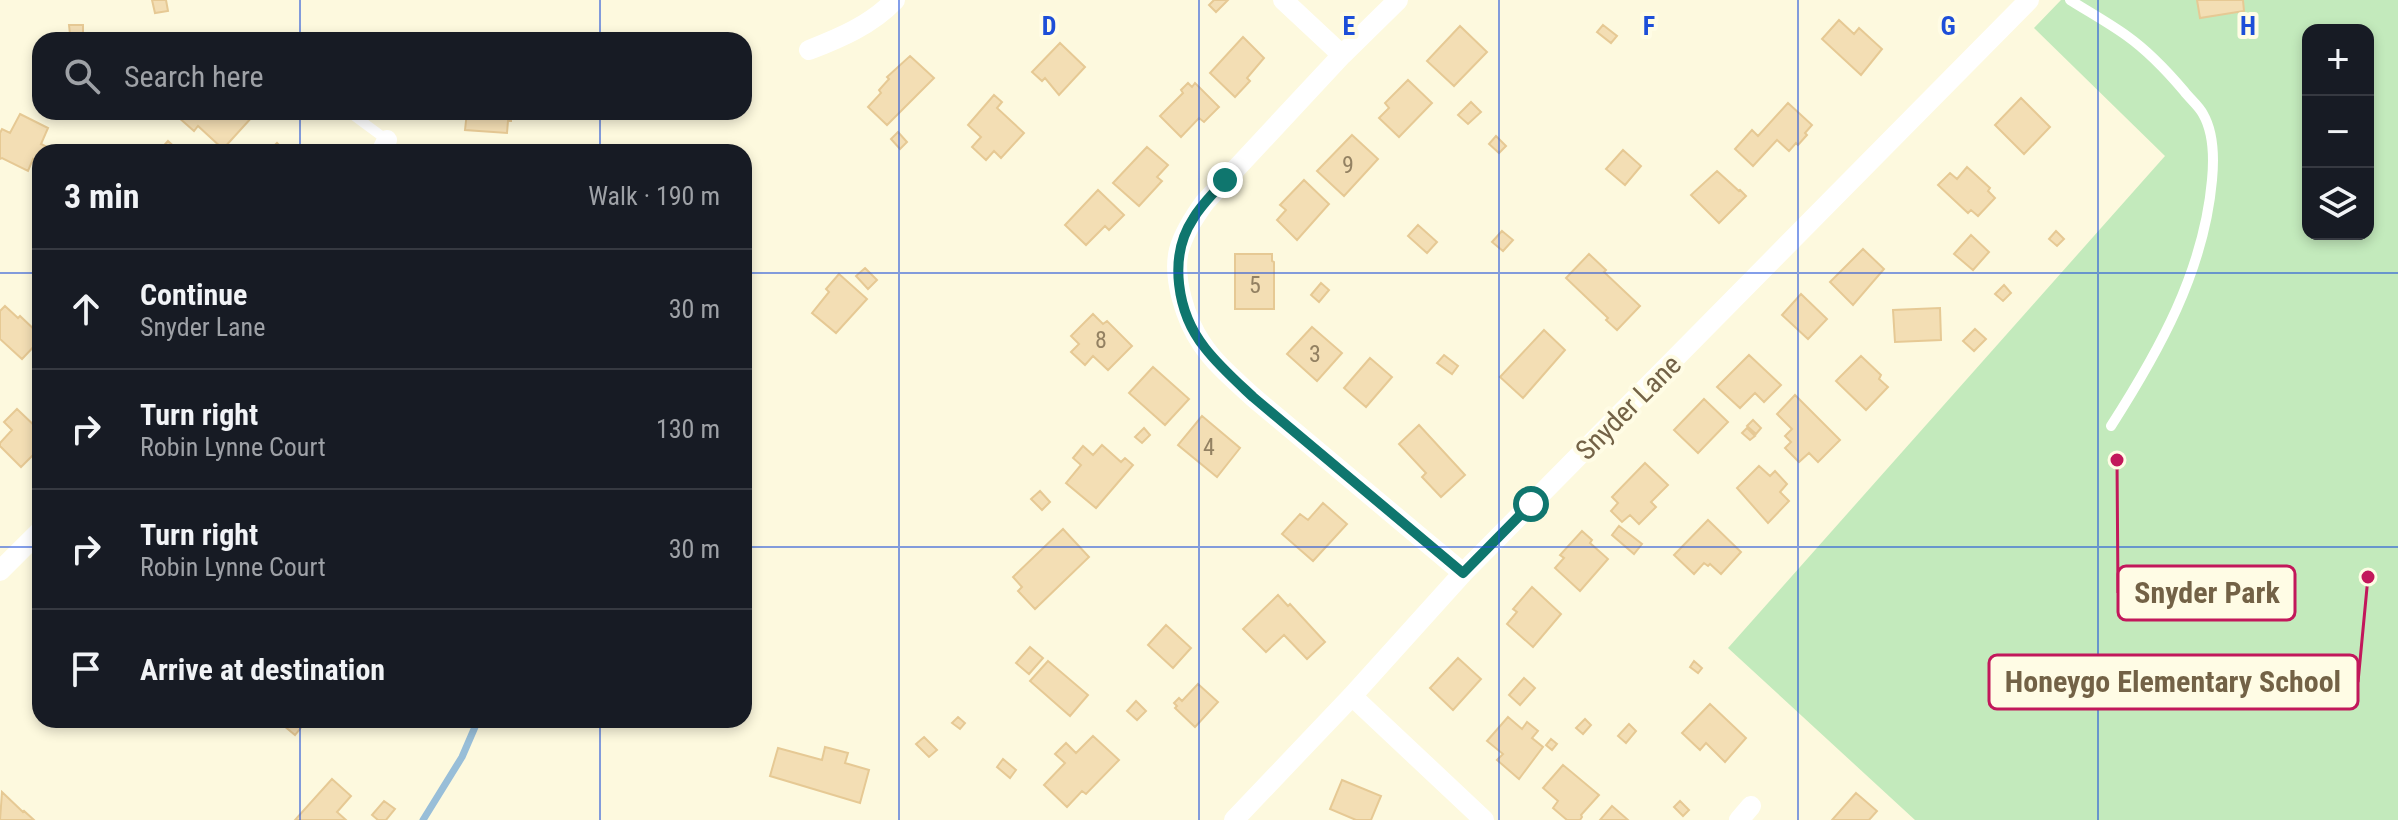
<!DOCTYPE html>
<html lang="en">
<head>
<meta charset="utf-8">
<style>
	:root { --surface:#171b24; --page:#242831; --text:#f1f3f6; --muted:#9ea1a6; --line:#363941 }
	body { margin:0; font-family:"Roboto Condensed",sans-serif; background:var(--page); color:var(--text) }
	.controls { position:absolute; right:24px; top:24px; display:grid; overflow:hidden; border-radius:16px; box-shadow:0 4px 12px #0003 }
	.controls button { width:72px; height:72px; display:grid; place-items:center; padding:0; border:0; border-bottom:2px solid var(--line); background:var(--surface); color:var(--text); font:40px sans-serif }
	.stop { position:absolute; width:24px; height:24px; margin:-18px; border:6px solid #0f766e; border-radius:50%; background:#fff }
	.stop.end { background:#0f766e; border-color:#fff; box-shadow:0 2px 8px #0008 }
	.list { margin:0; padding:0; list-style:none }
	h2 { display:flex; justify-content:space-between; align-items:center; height:104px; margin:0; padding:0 32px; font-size:34px }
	h2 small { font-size:26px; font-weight:400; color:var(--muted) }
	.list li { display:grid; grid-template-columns:52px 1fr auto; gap:24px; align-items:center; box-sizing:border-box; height:120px; padding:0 32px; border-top:2px solid var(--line) }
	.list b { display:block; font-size:30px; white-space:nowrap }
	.list p { margin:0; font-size:26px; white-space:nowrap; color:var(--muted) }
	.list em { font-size:26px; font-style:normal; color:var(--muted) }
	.icon { flex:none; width:44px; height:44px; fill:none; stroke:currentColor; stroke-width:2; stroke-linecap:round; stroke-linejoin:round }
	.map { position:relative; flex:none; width:2398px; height:820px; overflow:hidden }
	.search { position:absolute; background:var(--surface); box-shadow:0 4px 12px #0003; left:32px; top:32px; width:720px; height:88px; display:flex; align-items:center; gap:20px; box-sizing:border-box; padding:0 28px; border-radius:24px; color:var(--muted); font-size:30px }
	.panel { position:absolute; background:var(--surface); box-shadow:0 4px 12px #0003; left:32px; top:144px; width:720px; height:584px; border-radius:24px }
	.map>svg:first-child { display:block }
	.green { fill:#c3eabc; fill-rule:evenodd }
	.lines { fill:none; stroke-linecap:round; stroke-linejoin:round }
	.stream { stroke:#98bed8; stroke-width:7 }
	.building { fill:#f3deb4; stroke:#e6c994; stroke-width:2 }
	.service { stroke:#fff; stroke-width:10 }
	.minor { stroke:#fff; stroke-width:20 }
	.route { stroke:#0f766e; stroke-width:10 }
	.grid { fill:none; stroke:#1d4ed8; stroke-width:2; stroke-opacity:0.55 }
	.labels { text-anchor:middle; stroke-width:8; stroke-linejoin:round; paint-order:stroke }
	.number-label { font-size:24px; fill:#938162 }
	.street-label { font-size:28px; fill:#736246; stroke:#fffce5 }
	.grid-label { font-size:26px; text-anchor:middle; font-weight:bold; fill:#1d4ed8; stroke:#fffce5; stroke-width:8; stroke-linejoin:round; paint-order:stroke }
	.leader { fill:none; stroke:#c2185b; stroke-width:3 }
	.callout-dot { fill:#c2185b; stroke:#fffce5; stroke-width:3 }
	.callout { fill:#fffce5; stroke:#c2185b; stroke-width:3 }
	.callout-label { font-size:30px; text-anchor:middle; font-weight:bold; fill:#736246 }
</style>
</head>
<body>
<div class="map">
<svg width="2398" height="820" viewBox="0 0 2398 820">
	<rect width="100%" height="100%" fill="#fdf9de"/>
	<path class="green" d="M2061,0H2398V820H1915L1728,648L2165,156L2034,28ZM2308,30H2368V234H2308Z"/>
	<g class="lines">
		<path class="stream" d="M423,820L462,757L478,720"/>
	</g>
	<path class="building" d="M152,0H166L168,11L155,13Z
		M1214,0H1228L1216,12L1209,5Z
		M2197,0H2243L2244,11L2200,18Z
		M1839,20L1854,34L1859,28L1882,49L1861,75L1822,39Z
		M69,25H83V34H70Z
		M1603,25L1617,36L1611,43L1597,32Z
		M1460,26L1487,52L1454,86L1427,61Z
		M1243,37L1264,58L1247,78L1250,81L1235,97L1210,73Z
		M1060,43L1085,67L1059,95L1045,78L1042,81L1032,72Z
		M910,56L934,78L887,125L868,107L881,93L879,90L889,79L887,77Z
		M1408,80L1432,103L1399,137L1379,118L1389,108L1385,103Z
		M1188,83L1192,87L1195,83L1219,107L1204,122L1199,118L1181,137L1160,116L1183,93L1181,90Z
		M994,95L1002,102L997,108L1024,133L1001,158L994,151L986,160L972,147L981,137L968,125Z
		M2021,98L2050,127L2024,154L1995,125Z
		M1471,102L1481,112L1468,124L1458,115Z
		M1788,103L1812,125L1805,133L1807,135L1798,145L1796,143L1789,151L1777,140L1753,166L1735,149L1752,130L1758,136Z
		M183,112H249L253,116L223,149L198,126L194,131L178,117Z
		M467,112H511V121H508L507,133L465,130Z
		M20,114L48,128L41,144L51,149L50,152H40V163L33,159L28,171L2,158L0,159V133L2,129L10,133Z
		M898,132L907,142L900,149L891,139Z
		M1352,135L1378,159L1344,196L1317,171Z
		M1496,136L1506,146L1499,153L1489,144Z
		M168,141L180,152H158Z
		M277,143L286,152H268Z
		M1147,147L1168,165L1157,177L1162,181L1139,206L1113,183Z
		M1623,150L1641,166L1625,185L1606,169Z
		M1967,167L1990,188L1988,191L1995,198L1978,216L1971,210L1968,213L1938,185L1950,173L1957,179Z
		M1717,171L1739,191L1740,190L1746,196L1719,223L1691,195Z
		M1304,180L1329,204L1297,240L1277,220L1286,210L1280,205Z
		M1098,190L1124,215L1109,230L1105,226L1086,245L1065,225Z
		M1418,225L1437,242L1427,253L1408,236Z
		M1502,231L1513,240L1503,251L1492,242Z
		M2056,231L2064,239L2057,246L2049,239Z
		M1971,235L1989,252L1973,270L1954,254Z
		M1863,249L1884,269L1853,305L1830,282Z
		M1235,254H1272V261L1274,262V309H1235Z
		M1589,254L1606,270L1604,272L1640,306L1617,330L1606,320L1608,318L1566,278Z
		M865,268L877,280L868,289L856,276Z
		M839,274L867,299L836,333L812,313L829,292L826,289Z
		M1321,283L1329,290L1319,302L1311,295Z
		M2004,285L2011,293L2003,301L1995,294Z
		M1801,294L1827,319L1808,339L1782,315Z
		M5,306L18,318L20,316L40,335V340L22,359L0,339V311Z
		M1940,308L1941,340L1895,342L1893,310Z
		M1093,314L1103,324L1107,321L1132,346L1108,370L1093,356L1085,365L1071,352L1079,344L1071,336Z
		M1312,327L1342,353L1317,381L1287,354Z
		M1975,329L1986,339L1974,351L1963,341Z
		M1544,330L1565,350L1523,398L1500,377Z
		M1444,355L1458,366L1452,374L1437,363Z
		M1749,355L1781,385L1764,402L1755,393L1740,408L1717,387Z
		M1861,356L1881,375L1879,379L1888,387L1866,410L1836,381Z
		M1370,358L1392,377L1366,407L1344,388Z
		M1153,367L1189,399L1165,425L1129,393Z
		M1795,395L1840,440L1818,462L1809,453L1799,462L1785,448L1791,442L1785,436L1792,429L1777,414Z
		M1704,399L1728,422L1698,453L1674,430Z
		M17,409L40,431V448L21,467L0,446V443L12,430L4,422Z
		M1202,416L1240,448L1217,477L1178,445Z
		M1753,420L1761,428L1756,434L1747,426Z
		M1419,425L1465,475L1441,497L1422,477L1426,473L1399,444Z
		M1144,428L1150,435L1142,443L1135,437Z
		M1747,428L1755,436L1750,440L1742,433Z
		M1102,445L1121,462L1125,458L1133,465L1096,508L1066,483L1081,465L1073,458L1083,446L1093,455Z
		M1645,463L1668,485L1651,502L1656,507L1639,524L1630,515L1622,522L1611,511L1618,503L1612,497Z
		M1759,466L1770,476L1775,471L1787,484L1780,492L1789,501L1768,523L1737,488Z
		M1040,491L1050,502L1042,510L1031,499Z
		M1323,503L1347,524L1313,561L1282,534L1300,514L1308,520Z
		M1708,520L1741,552L1721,574L1710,564L1708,566L1704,563L1694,574L1674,555Z
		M1619,526L1642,544L1634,554L1612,535Z
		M1063,529L1089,557L1035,609L1018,591L1022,587L1013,577Z
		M1582,531L1592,540L1590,543L1608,559L1580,591L1555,568L1564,558L1560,555Z
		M1532,587L1561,614L1533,647L1507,624L1517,612L1513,609Z
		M1278,595L1288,606L1290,604L1325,642L1307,659L1284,635L1266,652L1243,629Z
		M1166,625L1191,648L1173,668L1148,645Z
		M1030,647L1043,658L1029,674L1016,663Z
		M1458,658L1481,679L1453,710L1430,688Z
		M1048,661L1088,695L1070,716L1030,681Z
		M1694,661L1702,668L1698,673L1690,667Z
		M1524,678L1535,688L1520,705L1509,695Z
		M1198,684L1218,702L1195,727L1175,708L1177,706L1174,703L1179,698L1182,701Z
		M1136,701L1146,711L1137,720L1127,711Z
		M1710,704L1746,738L1725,762L1706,743L1700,750L1682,733Z
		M958,717L965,723L960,729L952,723Z
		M1508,717L1522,729L1527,722L1538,731L1532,738L1543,747L1519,779L1497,760L1503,754L1487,741Z
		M1585,719L1591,725L1583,734L1576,728Z
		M277,720H307L295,735Z
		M1629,724L1636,731L1626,743L1618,736Z
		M1093,736L1119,760L1086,794L1082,791L1067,807L1044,785L1065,763L1055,754L1066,743L1076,753Z
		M924,737L937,750L929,757L916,744Z
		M1551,739L1557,744L1552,750L1546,745Z
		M825,747L848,753L845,763L869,770L860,803L770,776L778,748L822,760Z
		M1003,759L1016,770L1010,778L997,767Z
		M1563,765L1599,795L1581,815L1582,817L1580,820H1567L1553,808L1558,801L1543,788Z
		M332,779L351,796L337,812L346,820H295Z
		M1342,780L1381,796L1371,820H1356L1330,809Z
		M2,792L23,812L24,811L34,820H0Z
		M1856,793L1877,811L1869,820H1832Z
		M384,801L395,809L386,820H378L372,815Z
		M1680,801L1689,810L1683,816L1674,807Z
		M1612,806L1628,820H1600Z"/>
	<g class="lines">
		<path class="service" d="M2070,0C2089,12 2109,23 2127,36C2148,51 2167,71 2184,91C2190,99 2199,106 2203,114C2214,133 2214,159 2212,180C2204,271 2159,351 2111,426
			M349,112L387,140"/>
		<path class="minor" d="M1283,0L1342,55
			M1398,0L1342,55L1205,202C1194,217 1184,232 1179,250C1172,278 1186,321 1202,344C1215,364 1236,381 1253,397L1463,573
			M809,50C840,38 871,25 895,0
			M381,152L387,140
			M0,571L40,531
			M1352,696L1484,820
			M1234,820L1352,696L1463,573L2029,0
			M1739,820L1751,806"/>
	</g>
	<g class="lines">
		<path class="route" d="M1225,180C1214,193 1201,205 1193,219C1168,257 1177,313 1205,348C1219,366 1236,381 1253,397L1463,573L1531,504"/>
	</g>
	<path class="grid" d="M300,0V40M600,0V40M899,0V820M1199,0V820M1499,0V820M1798,0V820M2098,0V820M300,112V152M600,112V152M0,273H40M744,273H2398M0,547H40M744,547H2398M300,720V820M600,720V820"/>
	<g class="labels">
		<g class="number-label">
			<text x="1348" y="173">9</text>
			<text x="1255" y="293">5</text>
			<text x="1101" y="348">8</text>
			<text x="1315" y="362">3</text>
			<text x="1209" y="455">4</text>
		</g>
		<g class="street-label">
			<text transform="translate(1628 407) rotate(-45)" y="10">Snyder Lane</text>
		</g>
	</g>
	<g class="grid-label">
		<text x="1049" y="35">D</text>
		<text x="1349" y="35">E</text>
		<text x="1649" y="35">F</text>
		<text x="1948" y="35">G</text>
		<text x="2248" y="35">H</text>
	</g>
	<path class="leader" d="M2117 460L2118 593M2368 577L2358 682"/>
	<g class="callout-dot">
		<circle cx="2117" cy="460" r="8"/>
		<circle cx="2368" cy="577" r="8"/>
	</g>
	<g class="callout">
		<rect x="2118" y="566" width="177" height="54" rx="8"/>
		<rect x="1989" y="655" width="369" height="54" rx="8"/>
	</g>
	<g class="callout-label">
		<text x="2207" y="603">Snyder Park</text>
		<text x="2173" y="692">Honeygo Elementary School</text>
	</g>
</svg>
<div class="controls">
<button>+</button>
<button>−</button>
<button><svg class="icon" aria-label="layers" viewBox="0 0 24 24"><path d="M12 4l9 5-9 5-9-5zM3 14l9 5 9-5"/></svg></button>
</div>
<div class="stop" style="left:1531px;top:504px"></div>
<div class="stop end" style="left:1225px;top:180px"></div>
<div class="search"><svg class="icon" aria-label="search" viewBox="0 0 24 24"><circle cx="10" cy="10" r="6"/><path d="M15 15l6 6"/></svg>Search here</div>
<section class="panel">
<h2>3 min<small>Walk · 190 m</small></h2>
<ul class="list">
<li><svg class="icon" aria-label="ahead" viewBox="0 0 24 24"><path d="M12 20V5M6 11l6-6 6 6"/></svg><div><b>Continue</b><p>Snyder Lane</p></div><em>30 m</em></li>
<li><svg class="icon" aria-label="right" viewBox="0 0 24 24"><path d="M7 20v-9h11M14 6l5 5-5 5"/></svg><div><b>Turn right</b><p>Robin Lynne Court</p></div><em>130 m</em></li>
<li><svg class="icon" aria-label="right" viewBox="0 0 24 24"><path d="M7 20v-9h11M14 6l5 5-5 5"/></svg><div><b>Turn right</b><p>Robin Lynne Court</p></div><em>30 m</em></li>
<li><svg class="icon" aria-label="arrive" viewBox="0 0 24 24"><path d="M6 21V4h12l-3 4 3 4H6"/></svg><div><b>Arrive at destination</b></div></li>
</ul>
</section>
</div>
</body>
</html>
